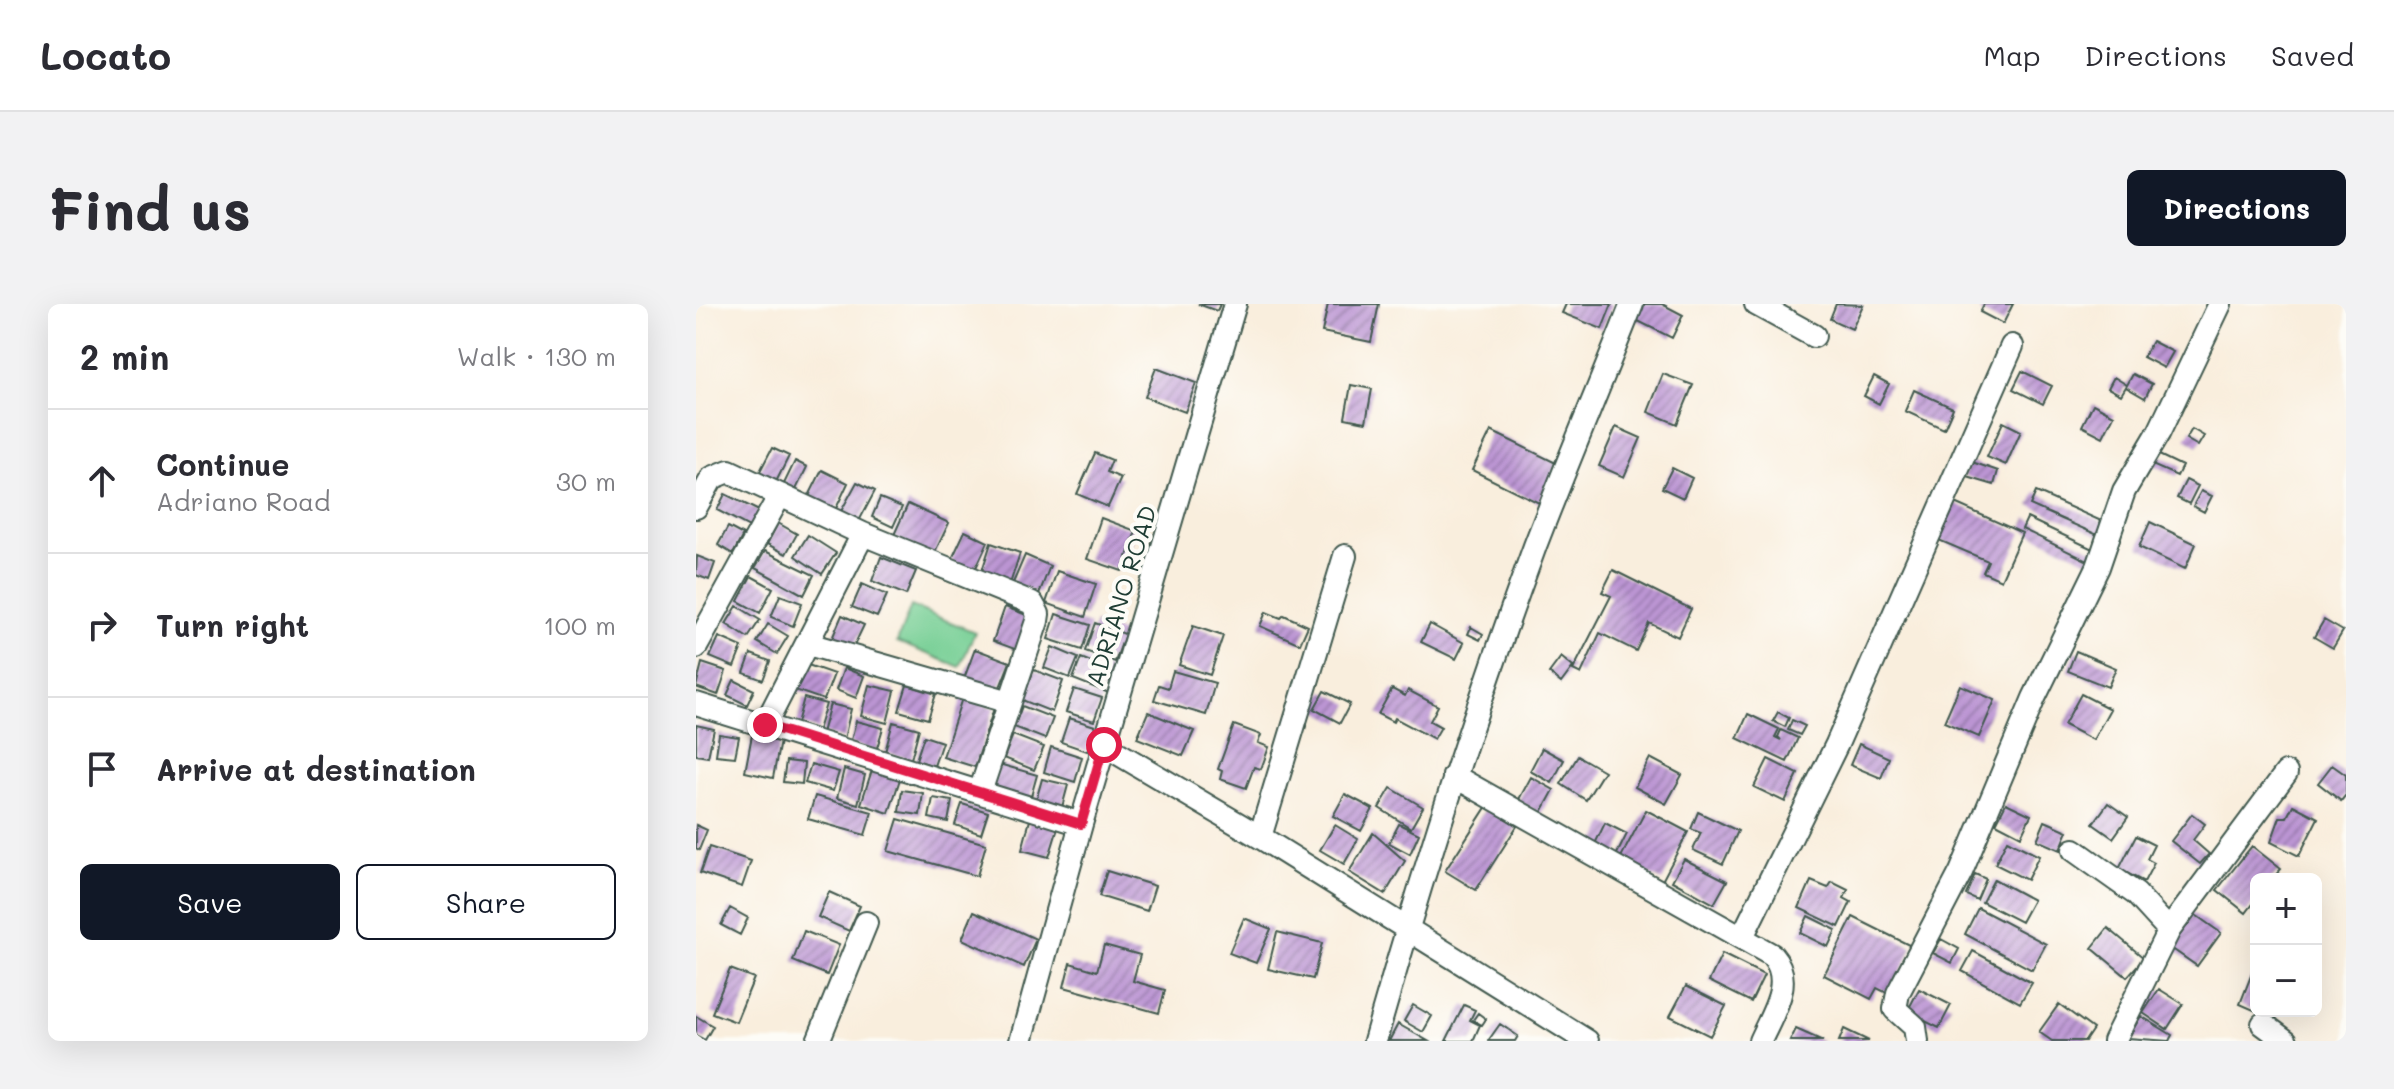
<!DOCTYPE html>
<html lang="en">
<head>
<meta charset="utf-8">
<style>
	:root { --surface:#fff; --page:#f2f2f3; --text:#2b2b33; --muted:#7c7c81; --line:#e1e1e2; --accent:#111827 }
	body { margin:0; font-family:Mali,sans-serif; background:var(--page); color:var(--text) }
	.controls { position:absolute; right:24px; bottom:24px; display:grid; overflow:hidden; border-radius:12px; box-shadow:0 8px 32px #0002 }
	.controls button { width:72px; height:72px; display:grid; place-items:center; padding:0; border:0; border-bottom:2px solid var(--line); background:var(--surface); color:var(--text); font:40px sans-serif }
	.stop { position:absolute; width:24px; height:24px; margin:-18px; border:6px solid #e11d48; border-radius:50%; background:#fff }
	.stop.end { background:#e11d48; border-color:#fff; box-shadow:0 2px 8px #0008 }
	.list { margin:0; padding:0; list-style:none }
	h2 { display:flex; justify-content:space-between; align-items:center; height:104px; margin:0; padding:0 32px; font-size:34px }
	h2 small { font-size:26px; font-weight:400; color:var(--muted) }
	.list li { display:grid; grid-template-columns:52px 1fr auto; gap:24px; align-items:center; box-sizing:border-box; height:144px; padding:0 32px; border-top:2px solid var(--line) }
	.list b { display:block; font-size:30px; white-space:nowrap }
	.list p { margin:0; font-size:26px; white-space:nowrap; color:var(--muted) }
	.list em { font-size:26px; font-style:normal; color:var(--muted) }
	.actions { display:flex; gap:16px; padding:24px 32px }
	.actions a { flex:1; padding:18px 0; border:2px solid var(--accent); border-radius:12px; text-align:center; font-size:28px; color:var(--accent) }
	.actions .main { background:var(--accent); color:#fff }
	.icon { flex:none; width:44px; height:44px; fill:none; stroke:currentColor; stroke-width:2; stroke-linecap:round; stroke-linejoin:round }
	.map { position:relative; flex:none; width:1650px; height:737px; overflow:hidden; border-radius:12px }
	header { display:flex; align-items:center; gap:48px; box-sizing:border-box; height:112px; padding:0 40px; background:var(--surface); border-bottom:2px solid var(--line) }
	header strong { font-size:38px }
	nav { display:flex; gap:44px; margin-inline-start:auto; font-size:28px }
	.intro { display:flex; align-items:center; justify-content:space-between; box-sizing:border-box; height:192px; padding:0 48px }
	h1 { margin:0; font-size:56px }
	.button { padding:20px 36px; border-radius:12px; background:var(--accent); color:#fff; font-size:28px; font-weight:700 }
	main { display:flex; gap:48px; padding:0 48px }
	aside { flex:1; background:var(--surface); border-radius:12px; box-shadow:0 8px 32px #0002 }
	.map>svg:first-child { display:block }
	.pitch { fill:#77cf95; stroke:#4b8664; stroke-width:2 }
	.building { fill:url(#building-hatch) }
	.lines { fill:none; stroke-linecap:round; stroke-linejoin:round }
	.minor-casing { stroke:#40584d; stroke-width:26 }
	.minor { stroke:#fff; stroke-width:22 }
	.route { stroke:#e11d48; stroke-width:10 }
	.labels { text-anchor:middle; stroke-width:8; stroke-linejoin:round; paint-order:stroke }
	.street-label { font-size:24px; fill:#1f3d34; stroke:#fdfcf7 }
</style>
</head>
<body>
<header>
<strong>Locato</strong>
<nav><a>Map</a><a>Directions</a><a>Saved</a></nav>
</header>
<div class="intro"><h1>Find us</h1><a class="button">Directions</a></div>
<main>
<aside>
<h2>2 min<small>Walk · 130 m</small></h2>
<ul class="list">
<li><svg class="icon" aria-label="ahead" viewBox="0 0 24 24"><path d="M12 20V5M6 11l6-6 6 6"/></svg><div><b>Continue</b><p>Adriano Road</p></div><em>30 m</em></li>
<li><svg class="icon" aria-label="right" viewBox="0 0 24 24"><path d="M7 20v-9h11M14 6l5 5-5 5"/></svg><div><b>Turn right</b></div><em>100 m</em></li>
<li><svg class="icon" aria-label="arrive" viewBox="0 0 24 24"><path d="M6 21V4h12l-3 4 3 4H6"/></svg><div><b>Arrive at destination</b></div></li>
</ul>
<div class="actions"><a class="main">Save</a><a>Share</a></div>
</aside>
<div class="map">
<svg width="1650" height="737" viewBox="0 0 1650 737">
	<defs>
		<pattern id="building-hatch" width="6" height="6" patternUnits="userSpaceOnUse" patternTransform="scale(2)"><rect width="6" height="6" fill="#bb94d3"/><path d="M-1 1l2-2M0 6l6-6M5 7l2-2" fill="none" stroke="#977aac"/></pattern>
	</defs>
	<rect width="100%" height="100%" fill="#fdfcf7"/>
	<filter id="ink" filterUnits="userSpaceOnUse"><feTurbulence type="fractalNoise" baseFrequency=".0125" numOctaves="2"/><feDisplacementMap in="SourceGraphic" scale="16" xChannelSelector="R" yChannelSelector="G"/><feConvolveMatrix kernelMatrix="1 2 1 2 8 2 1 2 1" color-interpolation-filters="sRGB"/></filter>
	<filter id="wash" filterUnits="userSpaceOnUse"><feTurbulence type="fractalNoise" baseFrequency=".006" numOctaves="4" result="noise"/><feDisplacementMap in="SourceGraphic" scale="32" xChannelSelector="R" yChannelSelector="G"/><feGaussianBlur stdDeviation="1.8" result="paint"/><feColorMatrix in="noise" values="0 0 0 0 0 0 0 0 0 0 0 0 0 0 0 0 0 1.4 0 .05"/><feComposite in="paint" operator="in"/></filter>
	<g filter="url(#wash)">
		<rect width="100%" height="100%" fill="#f9eedd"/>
		<path class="pitch" d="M215,302L279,328L264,363L201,338Z"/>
		<g id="blocks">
			<path class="building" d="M502,0H524L521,7Z
				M632,0H683L675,38L626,28Z
				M870,0H916L906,25L866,9Z
				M945,0H966L987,11L976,34L938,15Z
				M1140,0L1167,1L1156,25L1134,15Z
				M1288,0H1317L1307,20L1284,8Z
				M1456,37L1477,48L1468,64L1447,53Z
				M460,64L500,79L489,108L449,93Z
				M1326,67L1356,82L1347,100L1317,85Z
				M967,70L997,81L981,120L952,108Z
				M1437,70L1456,80L1449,94L1430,83Z
				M1178,72L1193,80L1183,100L1168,92Z
				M1418,73L1431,81L1425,91L1412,84Z
				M655,81L676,85L670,118L649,114Z
				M1218,86L1257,104L1248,125L1209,107Z
				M1397,100L1418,111L1407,133L1386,122Z
				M1307,118L1325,127L1310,161L1291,153Z
				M920,123L945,134L928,173L903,162Z
				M1496,125L1508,132L1502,142L1490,135Z
				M795,127L862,160L843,199L776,166Z
				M76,144L93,152L80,178L63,169Z
				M399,149L416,156L411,168L425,174L412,203L381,190Z
				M1461,150L1486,162L1481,172L1456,161Z
				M99,157L111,163L96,194L84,188Z
				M1273,157L1302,167L1298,181L1268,172Z
				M976,164L996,174L987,194L966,184Z
				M126,166L152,179L137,211L110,198Z
				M1490,176L1502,182L1493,200L1481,194Z
				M161,178L179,187L162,219L144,209Z
				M1505,187L1516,192L1508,208L1497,202Z
				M1340,188L1412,220L1406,233L1334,201Z
				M29,190L63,207L55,224L21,206Z
				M184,194L206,203L197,223L176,213Z
				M1254,197L1326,229L1305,276L1287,268L1292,257L1238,234Z
				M212,200L253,219L237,252L197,233Z
				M405,214L440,227L426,267L391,255Z
				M1331,214L1403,248L1398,260L1326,225Z
				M1454,218L1500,240L1489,265L1443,243Z
				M82,219L101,230L90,250L71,240Z
				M32,223L47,231L37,250L22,241Z
				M269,227L292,238L278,268L255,257Z
				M112,231L140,249L126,270L99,252Z
				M295,239L324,249L313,283L284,273Z
				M69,247L118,271L108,291L59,264Z
				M329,251L354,262L343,290L317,279Z
				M1,252L19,259L13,276L0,271Z
				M185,253L220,267L210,291L176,277Z
				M917,266L995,305L982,333L953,319L940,347L904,329L885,370L877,366L915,292L906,288Z
				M361,267L400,280L389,313L350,299Z
				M55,272L77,284L64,309L42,297Z
				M166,280L191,291L181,313L156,303Z
				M84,291L106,299L97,322L75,313Z
				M41,302L64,316L52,334L30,320Z
				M309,303L336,313L324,347L297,337Z
				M570,308L585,314L588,311L612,322L604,340L564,322Z
				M360,310L394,321L386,346L352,335Z
				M146,311L168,321L156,346L135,337Z
				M1628,316L1647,327L1637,344L1618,333Z
				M399,319L429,330L419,358L389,347Z
				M72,320L92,332L81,350L61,338Z
				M734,320L768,339L760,355L725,338Z
				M497,322L527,332L514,371L483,361Z
				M775,323L787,330L784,336L772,330Z
				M23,333L46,343L38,363L14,353Z
				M356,343L382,354L374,374L348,364Z
				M279,345L314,358L302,388L268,375Z
				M1380,347L1420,364L1412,383L1372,367Z
				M55,350L74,357L67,376L48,369Z
				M865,353L877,363L865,379L853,369Z
				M385,354L415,366L413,389L377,375Z
				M6,359L30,367L22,391L0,383Z
				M109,360L138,370L128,396L99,386Z
				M148,364L168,372L160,394L140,386Z
				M338,366L367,377L356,408L326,396Z
				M477,367L519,379L510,411L458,396L463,381L472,384Z
				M38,376L58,386L51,401L31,391Z
				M173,381L199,387L191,419L165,412Z
				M211,381L240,390L232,415L203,407Z
				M1264,381L1299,396L1283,433L1248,418Z
				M378,385L406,394L398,417L370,408Z
				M696,385L709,392L712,386L742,402L734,417L745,423L738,435L699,414L697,418L682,410Z
				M628,387L654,400L644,419L618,405Z
				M1385,390L1414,405L1397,436L1368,421Z
				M108,394L130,400L122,426L101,419Z
				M266,394L298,404L279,463L247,453Z
				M134,400L155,405L148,435L126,429Z
				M326,402L357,414L349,435L318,423Z
				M452,408L498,427L487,452L441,434Z
				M1082,408L1093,414L1089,423L1077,417Z
				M1052,410L1083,425L1079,433L1085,436L1082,433L1085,426L1102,434L1091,458L1041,434Z
				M373,414L399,422L391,447L365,438Z
				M1096,416L1109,422L1104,431L1092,426Z
				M160,417L187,424L180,447L154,440Z
				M197,418L223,425L215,455L189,448Z
				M0,421L18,425L12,453L0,451Z
				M538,421L565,431L562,439L573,443L565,465L558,463L550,484L524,475L526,467L522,465Z
				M23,430L43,433L39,453L20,451Z
				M56,431L84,437L77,474L49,468Z
				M317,431L348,443L338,466L308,454Z
				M228,432L246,438L238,462L220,456Z
				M1163,440L1193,454L1185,474L1154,461Z
				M355,443L386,453L379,478L348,468Z
				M846,444L868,456L856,479L834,467Z
				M882,452L908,467L890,496L865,480Z
				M954,454L986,471L970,500L939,483Z
				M1072,455L1102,470L1089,498L1058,483Z
				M90,457L108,459L106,480L87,478Z
				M115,460L143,468L137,487L109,479Z
				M303,460L341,471L334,496L296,485Z
				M1636,461L1650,471V491L1645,497L1622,479Z
				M148,465L169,471L162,500L141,494Z
				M176,466L204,475L193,509L165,500Z
				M835,473L858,486L845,510L822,497Z
				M346,475L372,481L365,507L339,500Z
				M695,484L727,503L715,524L683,504Z
				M206,486L227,489L224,511L203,508Z
				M649,490L677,505L665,527L637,512Z
				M119,492L176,508L169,531L112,515Z
				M237,494L256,497L252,518L233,514Z
				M1310,499L1335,511L1325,532L1300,519Z
				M1412,499L1432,513L1417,534L1397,520Z
				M266,500L292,508L285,530L259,521Z
				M1597,501L1622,514L1603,552L1575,538L1584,513H1591Z
				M791,502L821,522L780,586L749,567Z
				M950,506L992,528L966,577L924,555Z
				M1002,508L1042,527L1027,560L997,546L1005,529L995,525Z
				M1496,510L1509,520L1497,536L1513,550L1504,560L1475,537Z
				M202,515L290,540L281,572L192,547Z
				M334,516L362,524L353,553L326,546Z
				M1349,517L1372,527L1364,546L1341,536Z
				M909,519L931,530L919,554L897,544Z
				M703,520L723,530L714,550L693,539Z
				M0,521L11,526L3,546L0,544Z
				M639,521L662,535L648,560L624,546Z
				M677,529L709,557L689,590L653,568Z
				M1440,532L1458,541L1451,555L1458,559L1448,578L1423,565Z
				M1311,536L1343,552L1331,576L1299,560Z
				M1556,542L1585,565L1576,575H1560V596L1550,609L1521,586Z
				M13,543L55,557L46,583L4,569Z
				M988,555L1031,577L1018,600L976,577Z
				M411,567L459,582L451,607L403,592Z
				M1279,570L1290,575L1281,596L1270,591Z
				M1298,575L1337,596L1325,618L1286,598Z
				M1115,577L1132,584L1136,578L1152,586L1148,594L1155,598L1143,623L1103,604Z
				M133,588L164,602L153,627L122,613Z
				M34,604L52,614L44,631L25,621Z
				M1282,604L1350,640L1336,666L1269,630Z
				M278,607L340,635L328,663L266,635Z
				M1494,607L1525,629L1501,662L1475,644L1488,625L1483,622Z
				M1112,612L1140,626L1132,643L1104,629Z
				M1157,613L1217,643L1193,690L1181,684L1175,695L1128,671Z
				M548,614L575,625L560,659L533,649Z
				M1412,624L1448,654L1431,673L1396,644Z
				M108,627L143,641L131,671L97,657Z
				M581,628L626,639L617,675L572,665Z
				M1245,635L1263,645L1256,659L1237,649Z
				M408,641L444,651L437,677L469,686L463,709L368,683L374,659L401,667Z
				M1277,647L1336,679L1324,699L1266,667Z
				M1026,650L1068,671L1055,698L1013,677Z
				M1560,659V707L1544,700Z
				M34,665L58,674L40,718L16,709Z
				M990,682L1030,702L1014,732L974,712Z
				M1223,685L1255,701L1243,724L1211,708Z
				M1463,685L1487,700L1471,725L1447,709Z
				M1363,700L1397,725L1389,737H1356L1343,728Z
				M717,701L736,712L727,728L708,717Z
				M768,701L779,706L774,716L784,721L777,737H750Z
				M1561,707H1583L1580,715Z
				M782,709L790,715L786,721L777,716Z
				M0,712L17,722L9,736L0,731Z
				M1445,712L1476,731L1473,737L1432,734Z
				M702,720L732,737H693Z
				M804,720L822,732L819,737H792Z
				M1100,725L1127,737H1094Z
				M1148,725L1173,737H1143Z"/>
		</g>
	</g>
	<g filter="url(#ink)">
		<use href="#blocks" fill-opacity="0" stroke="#40584d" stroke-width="2"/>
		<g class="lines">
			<g class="minor-casing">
				<path id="minor" d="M1060,0L1118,32
					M0,203L16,174L33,167L167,230L336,299L342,310L341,317L284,488
					M112,340L314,398
					M0,343L84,191
					M0,400L385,520
					M69,421L167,230
					M408,441L564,533L891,737
					M758,472L1076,651C1099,677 1076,710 1064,737
					M564,533L649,252
					M1378,546L1440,590L1473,626
					M1046,633L1141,440L1316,42
					M1567,720L1590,737
					M122,737L170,619
					M325,737L385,520L539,0
					M679,737C726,570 779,405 839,242C870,161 904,81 936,0
					M1221,737L1219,723L1199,705L1202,689L1265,568L1338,394L1402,263L1428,187L1463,128L1524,0
					M1418,737L1473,626L1590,469"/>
			</g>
			<use href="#minor" class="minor"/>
		</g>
	</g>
	<g class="lines" filter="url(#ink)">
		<path class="route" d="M69,421L385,520L408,441"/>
	</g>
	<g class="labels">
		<g class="street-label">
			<text transform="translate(426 292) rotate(-73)" y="8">ADRIANO ROAD</text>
		</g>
	</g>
</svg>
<div class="controls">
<button>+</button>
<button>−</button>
</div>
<div class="stop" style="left:408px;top:441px"></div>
<div class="stop end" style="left:69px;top:421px"></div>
</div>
</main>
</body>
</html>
